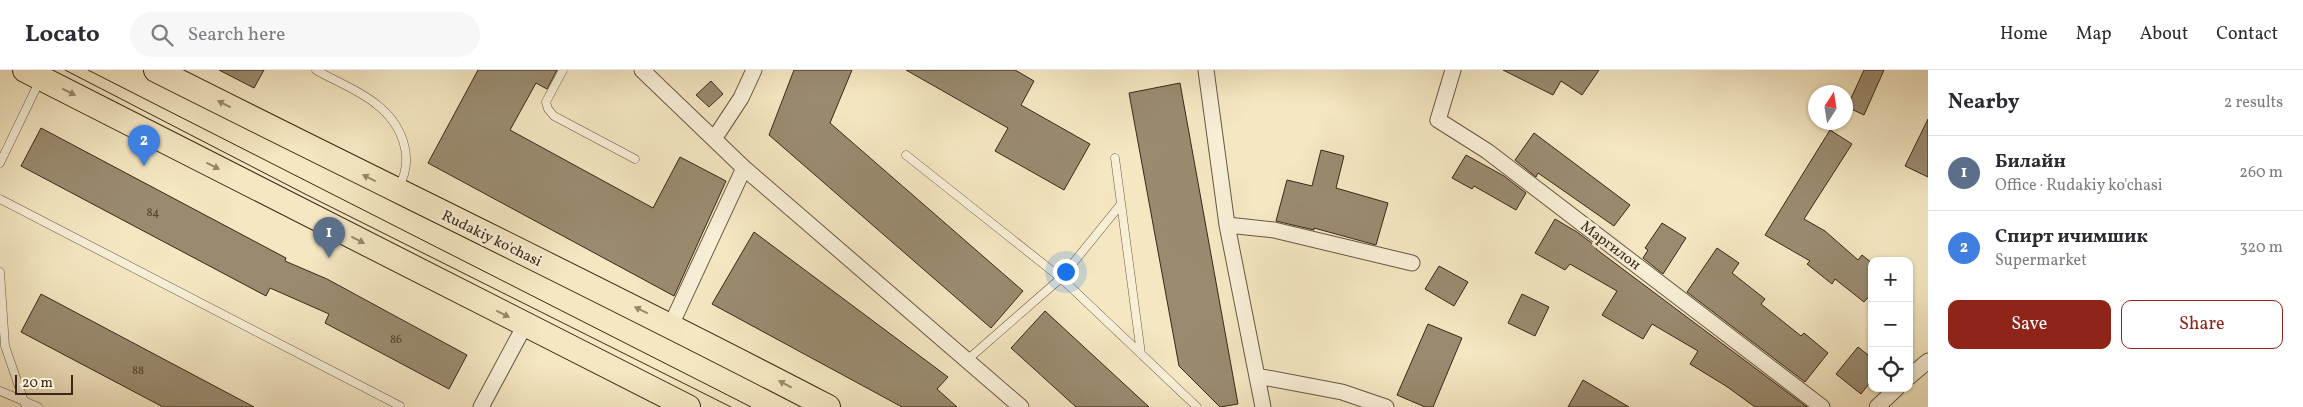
<!DOCTYPE html>
<html lang="en">
<head>
<meta charset="utf-8">
<style>
	:root { --surface:#fff; --page:#f7f7f7; --text:#2b2b33; --muted:#7c7c81; --line:#e1e1e2; --accent:#8f2418 }
	body { margin:0; font-family:Vollkorn,serif; background:var(--page); color:var(--text) }
	.controls { position:absolute; right:15px; bottom:15px; display:grid; overflow:hidden; border-radius:10px; box-shadow:0 1px 4px #0004 }
	.controls button { width:45px; height:45px; display:grid; place-items:center; padding:0; border:0; border-bottom:1px solid var(--line); background:var(--surface); color:var(--text); font:25px sans-serif }
	.compass { position:absolute; left:1808px; top:15px; width:45px; height:45px; border-radius:50%; background:var(--surface); box-shadow:0 1px 4px #0004; rotate:12deg }
	.scale { position:absolute; left:15px; bottom:12px; width:58px; box-sizing:border-box; padding-left:5px; border:2px solid #392817; border-top:0; font-size:14px; line-height:18px; white-space:nowrap; color:#392817; -webkit-text-stroke:4px #f8efd7; paint-order:stroke }
	.you { position:absolute; left:1065px; top:201px; width:18px; height:18px; margin:-12px; border:4px solid #fff; border-radius:50%; background:#1a73e8; box-shadow:0 0 0 8px #1a73e833 }
	.badge { display:grid; place-items:center; width:32px; height:32px; border-radius:50%; background:var(--accent); color:#fff; font-size:16px; font-weight:700 }
	.pin { position:absolute; translate:-50% -41px; filter:drop-shadow(0 1px 2px #0008) }
	.pin::after { content:''; position:absolute; top:26px; width:18px; height:15px; background:inherit; clip-path:polygon(0 0,100% 0,50% 100%) }
	.list { margin:0; padding:0; list-style:none }
	h2 { display:flex; justify-content:space-between; align-items:center; height:65px; margin:0; padding:0 20px; font-size:21px }
	h2 small { font-size:16px; font-weight:400; color:var(--muted) }
	.list li { display:grid; grid-template-columns:32px 1fr auto; gap:15px; align-items:center; box-sizing:border-box; height:75px; padding:0 20px; border-top:1px solid var(--line) }
	.list b { display:block; font-size:19px; white-space:nowrap }
	.list p { margin:0; font-size:16px; white-space:nowrap; color:var(--muted) }
	.list em { font-size:16px; font-style:normal; color:var(--muted) }
	.actions { display:flex; gap:10px; padding:15px 20px }
	.actions a { flex:1; padding:11px 0; border:1px solid var(--accent); border-radius:10px; text-align:center; font-size:18px; color:var(--accent) }
	.actions .main { background:var(--accent); color:#fff }
	.icon { flex:none; width:28px; height:28px; fill:none; stroke:currentColor; stroke-width:2; stroke-linecap:round; stroke-linejoin:round }
	.map { position:relative; flex:none; width:1928px; height:337px; overflow:hidden }
	header { display:flex; align-items:center; gap:30px; box-sizing:border-box; height:70px; padding:0 25px; background:var(--surface); border-bottom:1px solid var(--line) }
	header strong { font-size:24px }
	nav { display:flex; gap:28px; margin-inline-start:auto; font-size:18px }
	.search { width:350px; height:45px; background:var(--page); display:flex; align-items:center; gap:12px; box-sizing:border-box; padding:0 18px; border-radius:28px; color:var(--muted); font-size:19px }
	main { display:flex }
	aside { flex:1; background:var(--surface) }
	.map>svg:first-child { display:block }
	.building { fill:#9a8b70; stroke:#392817 }
	.lines { fill:none; stroke-linecap:round; stroke-linejoin:round }
	.service-casing { stroke:#685842; stroke-width:9 }
	.minor-casing { stroke:#685842; stroke-width:17 }
	.primary-casing { stroke:#392817; stroke-width:26 }
	.service { stroke:#f8efd7; stroke-width:8 }
	.minor { stroke:#f8efd7; stroke-width:15 }
	.primary { stroke:#f4e7c2; stroke-width:24 }
	.tram { stroke:#392817; stroke-width:1 }
	.oneway { fill:#96886c }
	.labels { text-anchor:middle; stroke-width:5; stroke-linejoin:round; paint-order:stroke }
	.number-label { font-size:12px; fill:#51412d }
	.street-label { font-size:15px; fill:#392817; stroke:#f8efd7 }
</style>
</head>
<body>
<header>
<strong>Locato</strong>
<div class="search"><svg class="icon" aria-label="search" viewBox="0 0 24 24"><circle cx="10" cy="10" r="6"/><path d="M15 15l6 6"/></svg>Search here</div>
<nav><a>Home</a><a>Map</a><a>About</a><a>Contact</a></nav>
</header>
<main>
<div class="map">
<svg width="1928" height="337" viewBox="0 0 1928 337">
	<rect width="100%" height="100%" fill="#f4e7c2"/>
	<filter id="stains"><feTurbulence type="fractalNoise" baseFrequency=".004" numOctaves="4"/><feColorMatrix values="0 0 0 0 .2 0 0 0 0 .09 0 0 0 0 .02 0 0 0 .5 -.17"/></filter>
	<radialGradient id="worn" r=".72"><stop offset=".6" stop-color="#630" stop-opacity="0"/><stop offset="1" stop-color="#630" stop-opacity=".3"/></radialGradient>
	<path class="building" d="M219,0H264L254,18Z
		M478,0H557L547,19L536,13L510,60L653,138L680,87L726,111L674,226L428,93Z
		M794,0H852L830,53L1023,221L991,258L769,65Z
		M906,0H1015L1034,11L1021,35L1090,74L1064,120L995,81L1008,58Z
		M1503,0H1599L1582,25L1561,11L1553,25Z
		M1864,0H1884L1864,45L1847,37Z
		M711,11L723,24L709,37L696,25Z
		M1180,13L1238,334L1220,337L1179,296L1129,23Z
		M1928,49V107L1905,96Z
		M41,58L286,188L285,191L327,209L467,285L449,319L325,253L329,244L270,218L266,226L21,96Z
		M1830,60L1852,74L1804,149L1825,161L1858,190L1862,185L1872,193V223L1864,232L1835,209L1832,214L1807,194L1810,191L1765,165Z
		M1534,63L1630,135L1614,156L1541,105L1538,103L1536,107L1515,90Z
		M1321,80L1344,86L1336,118L1388,133L1376,175L1314,158V160L1276,151L1287,110L1312,116Z
		M1466,85L1504,106L1526,123L1516,140L1474,116L1472,119L1452,108Z
		M1555,149L1577,162L1597,177L1596,179L1807,337H1755L1726,316L1690,294L1698,281L1652,254L1643,269L1602,245L1617,221L1570,194L1565,200L1535,183Z
		M1662,153L1686,168L1663,204L1643,188L1648,180L1645,178Z
		M754,162L948,307L937,319L957,337H902L712,234Z
		M1717,178L1739,193L1732,203L1765,229L1761,234L1801,266L1804,263L1828,283L1805,312L1687,222Z
		M1439,196L1468,212L1454,236L1425,219Z
		M41,224L254,337H163L21,262Z
		M1522,224L1549,237L1535,266L1508,253Z
		M1045,241L1149,337H1076L1011,278Z
		M1428,254L1462,268L1433,337H1425L1397,325Z
		M1858,277L1872,288V310L1861,324L1836,304Z
		M1583,310L1629,337H1568Z"/>
	<g class="lines">
		<g class="service-casing">
			<path id="service" d="M316,0C335,11 359,20 376,34C402,54 416,88 398,118
				M563,0L546,32L548,39L554,46L635,89
				M906,85L1061,208L1197,337
				M1115,88L1141,284
				M0,93L40,10
				M0,129L400,336
				M0,202L5,276L26,337
				M966,291L1061,208L1121,134
				M0,321L38,337"/>
		</g>
		<g class="minor-casing">
			<path id="minor" d="M642,0L744,98L671,255
				M1206,0L1227,155L1263,337
				M1453,0L1438,50L1487,81L1822,337
				M714,69L741,28L754,0
				M744,98L1021,337
				M1227,155L1274,160L1412,193
				M1257,306L1342,322L1386,337
				M1909,307L1928,291
				M481,337L525,255
				M1877,337L1897,318"/>
		</g>
		<g class="primary-casing">
			<path id="primary" d="M25,0L688,337
				M156,0C380,113 606,221 828,337"/>
		</g>
		<use href="#service" class="service"/>
		<use href="#minor" class="minor"/>
		<use href="#primary" class="primary"/>
		<path class="tram" d="M65,0L307,125L731,337
			M88,0L751,337"/>
	</g>
	<defs><path id="oneway-solid" d="M-6-.8H1V-3.2L6.5 0L1 3.2V.8H-6Z" transform="scale(1.25)"/></defs>
	<g class="oneway">
		<use href="#oneway-solid" transform="translate(69 22) rotate(27)"/>
		<use href="#oneway-solid" transform="translate(224 34) rotate(-153)"/>
		<use href="#oneway-solid" transform="translate(213 96) rotate(27)"/>
		<use href="#oneway-solid" transform="translate(369 108) rotate(-153)"/>
		<use href="#oneway-solid" transform="translate(358 170) rotate(27)"/>
		<use href="#oneway-solid" transform="translate(641 240) rotate(-154)"/>
		<use href="#oneway-solid" transform="translate(503 244) rotate(27)"/>
		<use href="#oneway-solid" transform="translate(785 314) rotate(-152)"/>
	</g>
	<g class="labels">
		<g class="number-label">
			<text x="153" y="146">84</text>
			<text x="396" y="273">86</text>
			<text x="138" y="304">88</text>
		</g>
		<g class="street-label">
			<text transform="translate(492 168) rotate(26)" y="5">Rudakiy ko'chasi</text>
			<text transform="translate(1611 175) rotate(37)" y="5">Маргилон</text>
		</g>
	</g>
	<rect width="100%" height="100%" filter="url(#stains)"/>
	<rect width="100%" height="100%" fill="url(#worn)"/>
</svg>
<div class="controls">
<button>+</button>
<button>−</button>
<button><svg class="icon" aria-label="locate" viewBox="0 0 24 24"><circle cx="12" cy="12" r="6"/><path d="M12 2v4M12 18v4M2 12h4M18 12h4"/></svg></button>
</div>
<svg class="compass" viewBox="-18 -18 36 36"><path d="M0-13l5 13h-10z" fill="#e53935"/><path d="M0 13l5-13h-10z" fill="#7c7c81"/></svg>
<div class="scale">20 m</div>
<div class="you"></div>
<div class="pin badge" style="left:329px;top:188px;background:#5c6f8a">1</div>
<div class="pin badge" style="left:144px;top:96px;background:#3f7fe0">2</div>
</div>
<aside>
<h2>Nearby<small>2 results</small></h2>
<ul class="list">
<li><span class="badge" style="background:#5c6f8a">1</span><div><b>Билайн</b><p>Office · Rudakiy ko'chasi</p></div><em>260 m</em></li>
<li><span class="badge" style="background:#3f7fe0">2</span><div><b>Спирт ичимшик</b><p>Supermarket</p></div><em>320 m</em></li>
</ul>
<div class="actions"><a class="main">Save</a><a>Share</a></div>
</aside>
</main>
</body>
</html>
